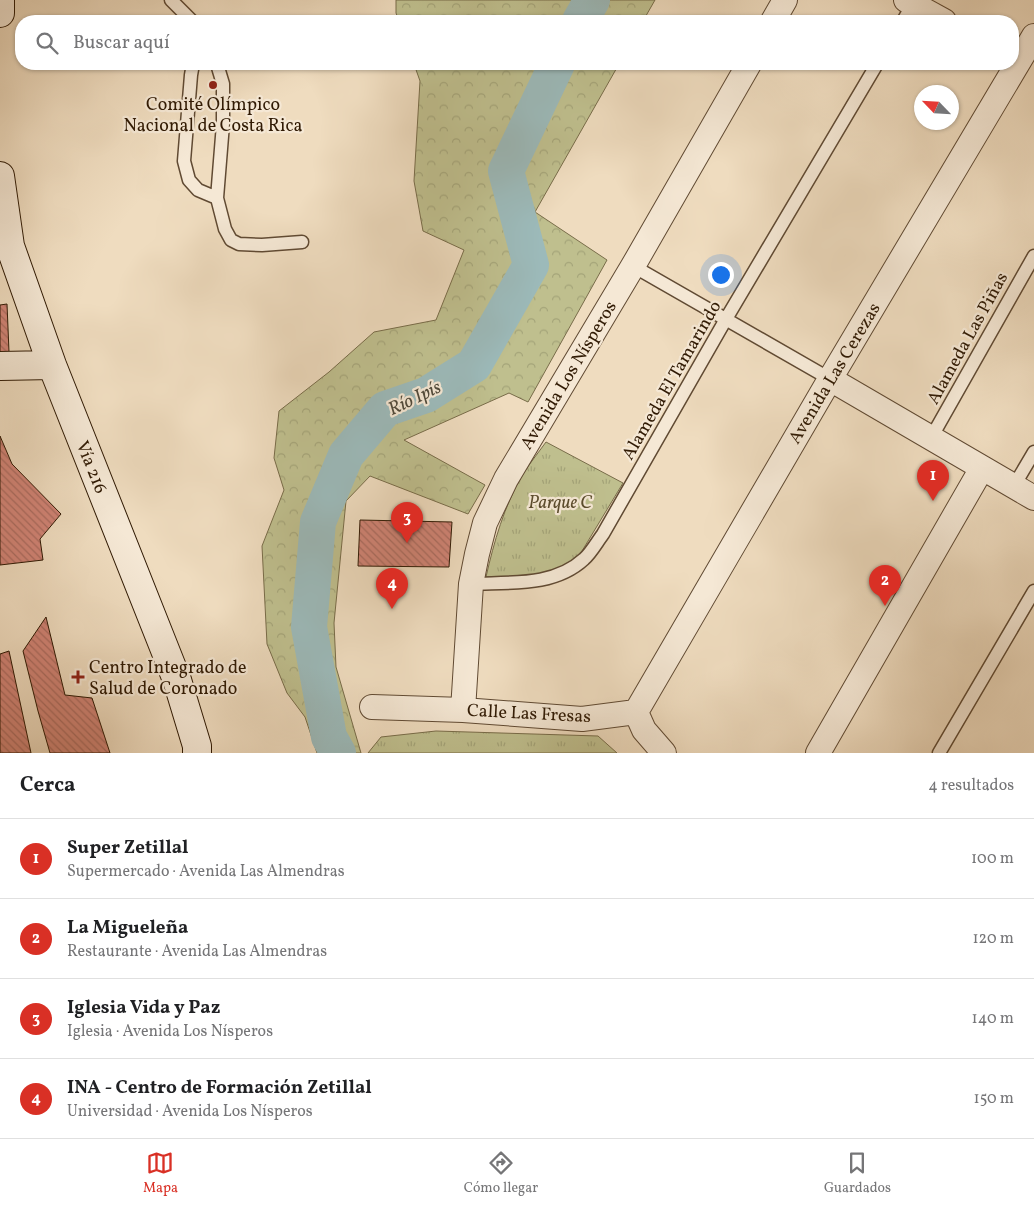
<!DOCTYPE html>
<html lang="es">
<head>
<meta charset="utf-8">
<style>
	:root { --surface:#fff; --page:#f2f2f2; --text:#202124; --muted:#757577; --line:#e0e0e0; --accent:#d93025 }
	body { margin:0; font-family:Vollkorn,serif; background:var(--page); color:var(--text) }
	.compass { position:absolute; left:914px; top:85px; width:45px; height:45px; border-radius:50%; background:var(--surface); box-shadow:0 1px 4px #0004; rotate:295deg }
	.you { position:absolute; left:720px; top:274px; width:18px; height:18px; margin:-12px; border:4px solid #fff; border-radius:50%; background:#1a73e8; box-shadow:0 0 0 8px #1a73e833 }
	.badge { display:grid; place-items:center; width:32px; height:32px; border-radius:50%; background:var(--accent); color:#fff; font-size:16px; font-weight:700 }
	.pin { position:absolute; translate:-50% -41px; filter:drop-shadow(0 1px 2px #0008) }
	.pin::after { content:''; position:absolute; top:26px; width:18px; height:15px; background:inherit; clip-path:polygon(0 0,100% 0,50% 100%) }
	.list { margin:0; padding:0; list-style:none }
	h2 { display:flex; justify-content:space-between; align-items:center; height:65px; margin:0; padding:0 20px; font-size:21px }
	h2 small { font-size:16px; font-weight:400; color:var(--muted) }
	.list li { display:grid; grid-template-columns:32px 1fr auto; gap:15px; align-items:center; box-sizing:border-box; height:80px; padding:0 20px; border-top:1px solid var(--line) }
	.list b { display:block; font-size:19px; white-space:nowrap }
	.list p { margin:0; font-size:16px; white-space:nowrap; color:var(--muted) }
	.list em { font-size:16px; font-style:normal; color:var(--muted) }
	.icon { flex:none; width:28px; height:28px; fill:none; stroke:currentColor; stroke-width:2; stroke-linecap:round; stroke-linejoin:round }
	.map { position:relative; flex:none; width:1034px; height:753px; overflow:hidden }
	.search { position:absolute; background:var(--surface); box-shadow:0 1px 4px #0004; left:15px; right:15px; top:15px; height:55px; display:flex; align-items:center; gap:12px; box-sizing:border-box; padding:0 18px; border-radius:20px; color:var(--muted); font-size:19px }
	.sheet { height:385px; background:var(--surface) }
	nav { display:flex; justify-content:space-around; align-items:center; box-sizing:border-box; height:70px; border-top:1px solid var(--line); background:var(--surface); font-size:14px; color:var(--muted) }
	nav a { display:grid; justify-items:center; gap:2px }
	nav .on { color:var(--accent) }
	.map>svg:first-child { display:block }
	.grass { fill:url(#grass-tufts); stroke:#786c49 }
	.forest { fill:url(#forest-crowns); stroke:#786c49 }
	.lines { fill:none; stroke-linecap:round; stroke-linejoin:round }
	.river { stroke:#9cbaba; stroke-width:36 }
	.building { fill:url(#building-back-hatch); stroke:#301a04 }
	.lane-casing { stroke:#604a33; stroke-width:15 }
	.street-casing { stroke:#604a33; stroke-width:26 }
	.secondary-casing { stroke:#301a04; stroke-width:30 }
	.lane { stroke:#f5e8d5; stroke-width:12 }
	.street { stroke:#f5e8d5; stroke-width:24 }
	.secondary { stroke:#f5e8d5; stroke-width:28 }
	.poi-dot { fill:#8f2418; stroke:#f5e8d5; stroke-width:2 }
	.labels { text-anchor:middle; stroke-width:4.5; stroke-linejoin:round; paint-order:stroke }
	.poi-label { font-size:18px; fill:#301a04; stroke:#f5e8d5 }
	.street-label { font-size:18px; fill:#301a04; stroke:#f5e8d5 }
	.park-label { font-size:18px; font-style:italic; fill:#5b4c2d; stroke:#f5e8d5 }
	.water-label { font-size:19px; font-style:italic; fill:#504a3b; stroke:#f5e8d5 }
</style>
</head>
<body>
<div class="map">
<svg width="1034" height="753" viewBox="0 0 1034 753">
	<defs>
		<pattern id="grass-tufts" width="24" height="20" patternUnits="userSpaceOnUse" patternTransform="scale(1.25)"><rect width="24" height="20" fill="#bfbf8e"/><path d="M3 7l-1-3M5 7V3M7 7l1-3M15 17l-1-3M17 17v-4M19 17l1-3" fill="none" stroke="#a4a479"/></pattern>
		<pattern id="forest-crowns" width="20" height="18" patternUnits="userSpaceOnUse" patternTransform="scale(1.25)"><rect width="20" height="18" fill="#bfbf8e"/><path d="M2 6a3 3 0 1 1 6 0M12 15a3 3 0 1 1 6 0" fill="none" stroke="#a4a479"/></pattern>
		<pattern id="building-back-hatch" width="6" height="6" patternUnits="userSpaceOnUse" patternTransform="scale(1.25)"><rect width="6" height="6" fill="#d18476"/><path d="M-1 5l2 2M0 0l6 6M5-1l2 2" fill="none" stroke="#aa6b5f"/></pattern>
	</defs>
	<rect width="100%" height="100%" fill="#efdcbf"/>
	<filter id="stains"><feTurbulence type="fractalNoise" baseFrequency=".004" numOctaves="4"/><feColorMatrix values="0 0 0 0 .2 0 0 0 0 .09 0 0 0 0 .02 0 0 0 .5 -.17"/></filter>
	<radialGradient id="worn" r=".72"><stop offset=".6" stop-color="#630" stop-opacity="0"/><stop offset="1" stop-color="#630" stop-opacity=".3"/></radialGradient>
	<path class="grass" d="M546,442L623,483L579,556L559,569L535,577H486C494,542 504,506 523,474C530,463 538,453 546,442Z
		M436,731L598,736L617,753H368L381,737Z"/>
	<path class="forest" d="M396,0H655L643,21H399L396,13Z
		M414,64H619L535,212L607,260L528,402L509,393L404,440L485,485L468,514L370,476L346,501L334,623L336,667L361,753H317L305,717L287,693L267,644L262,546L284,490L274,458L279,411L329,372L374,332L436,320L464,250L423,231L414,181L420,81Z"/>
	<g class="lines">
		<path class="river" d="M580,21L592,0
			M338,753L329,737L309,627L318,522L346,455L385,409L426,395L474,365L531,265L506,171L557,64"/>
	</g>
	<path class="building" d="M7,304L9,352H0V305Z
		M0,436L12,464L61,514L40,539L43,560L0,565Z
		M360,520L452,522L449,567L358,566Z
		M46,617L65,695L92,698L110,753H50L38,711L23,651Z
		M9,651L31,753H0V654Z"/>
	<g class="lines">
		<g class="lane-casing">
			<path id="lane" d="M171,0L192,21
				M903,21L913,4
				M193,64L191,75L184,161L189,180L198,190L217,198
				M217,64L223,84V124L217,198L225,229L231,240L239,244L262,245L302,242
				M633,266L830,379
				M931,438L1034,256
				M1014,486L1034,452
				M471,584C509,582 554,587 584,559C591,553 597,542 603,534L726,319L877,64
				M939,753L1034,591"/>
		</g>
		<g class="street-casing">
			<path id="street" d="M906,0L944,21
				M773,21L785,0
				M830,379L1034,498
				M372,707L463,710L582,719L636,712L644,730L664,753
				M463,710L471,584L477,554L485,523L506,479L633,266L749,64
				M636,712L830,379L1034,36
				M818,753L982,468"/>
		</g>
		<g class="secondary-casing">
			<path id="secondary" d="M0,13V0
				M0,176L10,246L52,365L177,680L197,746V753
				M0,366L52,365"/>
		</g>
		<use href="#lane" class="lane"/>
		<use href="#street" class="street"/>
		<use href="#secondary" class="secondary"/>
	</g>
	<g class="poi-dot">
		<circle cx="213" cy="85" r="5"/>
		<path d="M75.5 669.5h5v5h5v5h-5v5h-5v-5h-5v-5h5z"/>
	</g>
	<g class="labels">
		<g class="poi-label">
			<text x="213" y="110">Comité Olímpico<tspan x="213" dy="21">Nacional de Costa Rica</tspan></text>
			<text x="89" y="673" text-anchor="start">Centro Integrado de<tspan x="89" dy="21">Salud de Coronado</tspan></text>
		</g>
		<g class="street-label">
			<text transform="translate(967 338) rotate(-61)" y="6">Alameda Las Piñas</text>
			<text transform="translate(834 373) rotate(-59)" y="6">Avenida Las Cerezas</text>
			<text transform="translate(568 375) rotate(-59)" y="6">Avenida Los Nísperos</text>
			<text transform="translate(671 380) rotate(-60)" y="6">Alameda El Tamarindo</text>
			<text transform="translate(92 467) rotate(68)" y="6">Vía 216</text>
			<text transform="translate(529 713) rotate(3)" y="6">Calle Las Fresas</text>
		</g>
		<g class="park-label">
			<text x="560" y="508">Parque C</text>
		</g>
		<g class="water-label">
			<text transform="translate(414 397) rotate(-26)" y="7">Río Ipís</text>
		</g>
	</g>
	<rect width="100%" height="100%" filter="url(#stains)"/>
	<rect width="100%" height="100%" fill="url(#worn)"/>
</svg>
<svg class="compass" viewBox="-18 -18 36 36"><path d="M0-13l5 13h-10z" fill="#e53935"/><path d="M0 13l5-13h-10z" fill="#757577"/></svg>
<div class="you"></div>
<div class="pin badge" style="left:933px;top:501px">1</div>
<div class="pin badge" style="left:885px;top:606px">2</div>
<div class="pin badge" style="left:407px;top:543px">3</div>
<div class="pin badge" style="left:392px;top:609px">4</div>
<div class="search"><svg class="icon" aria-label="search" viewBox="0 0 24 24"><circle cx="10" cy="10" r="6"/><path d="M15 15l6 6"/></svg>Buscar aquí</div>
</div>
<section class="sheet">
<h2>Cerca<small>4 resultados</small></h2>
<ul class="list">
<li><span class="badge">1</span><div><b>Super Zetillal</b><p>Supermercado · Avenida Las Almendras</p></div><em>100 m</em></li>
<li><span class="badge">2</span><div><b>La Migueleña</b><p>Restaurante · Avenida Las Almendras</p></div><em>120 m</em></li>
<li><span class="badge">3</span><div><b>Iglesia Vida y Paz</b><p>Iglesia · Avenida Los Nísperos</p></div><em>140 m</em></li>
<li><span class="badge">4</span><div><b>INA - Centro de Formación Zetillal</b><p>Universidad · Avenida Los Nísperos</p></div><em>150 m</em></li>
</ul>
</section>
<nav>
<a class="on"><svg class="icon" aria-label="map" viewBox="0 0 24 24"><path d="M3 6l6-2 6 2 6-2v14l-6 2-6-2-6 2zM9 4v14M15 6v14"/></svg>Mapa</a>
<a><svg class="icon" aria-label="directions" viewBox="0 0 24 24"><path d="M12 3l9 9-9 9-9-9zM9 14v-3h6M13 9l2 2-2 2"/></svg>Cómo llegar</a>
<a><svg class="icon" aria-label="saved" viewBox="0 0 24 24"><path d="M7 4h10v16l-5-4-5 4z"/></svg>Guardados</a>
</nav>
</body>
</html>
